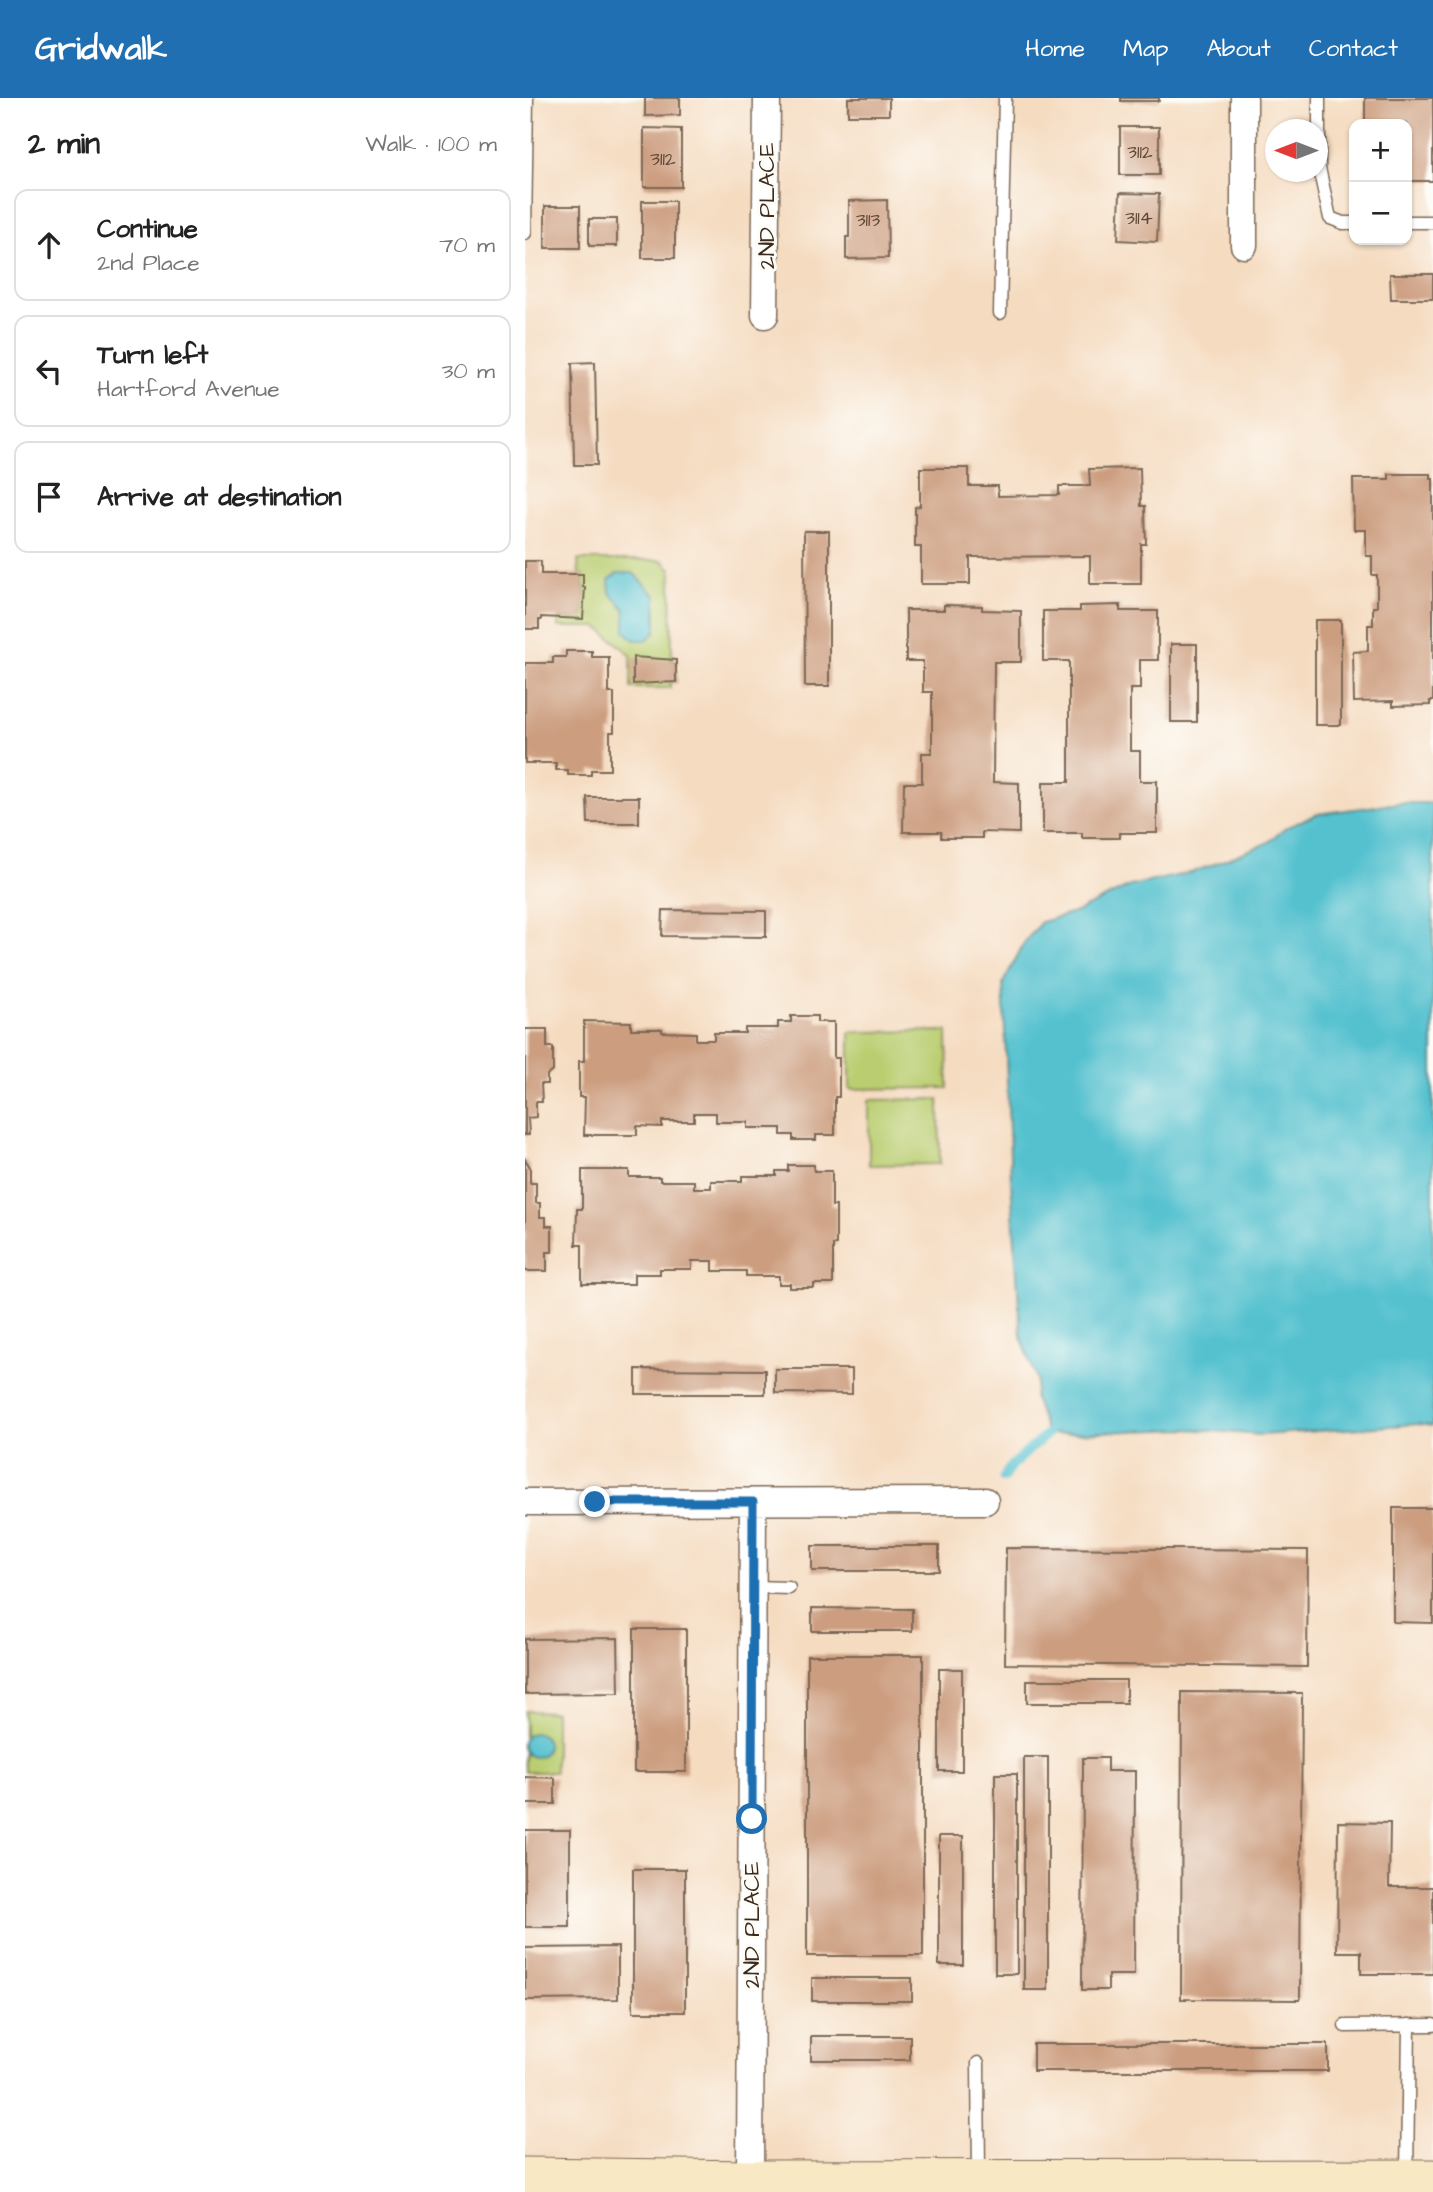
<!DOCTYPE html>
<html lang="en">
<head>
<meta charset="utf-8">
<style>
	:root { --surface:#fff; --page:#f2f2f2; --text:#222; --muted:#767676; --line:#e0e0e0; --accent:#1f6fb2 }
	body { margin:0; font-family:"Architects Daughter",sans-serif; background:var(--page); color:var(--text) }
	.controls { position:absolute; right:21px; top:21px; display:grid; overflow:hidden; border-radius:14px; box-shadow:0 2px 5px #0004 }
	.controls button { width:63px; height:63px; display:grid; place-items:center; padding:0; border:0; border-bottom:2px solid var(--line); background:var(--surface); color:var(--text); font:35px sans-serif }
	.compass { position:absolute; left:740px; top:21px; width:63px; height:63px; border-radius:50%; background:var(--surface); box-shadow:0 2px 5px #0004; rotate:270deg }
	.stop { position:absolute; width:21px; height:21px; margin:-16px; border:5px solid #1f6fb2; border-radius:50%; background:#fff }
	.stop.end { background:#1f6fb2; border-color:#fff; box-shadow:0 2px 7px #0008 }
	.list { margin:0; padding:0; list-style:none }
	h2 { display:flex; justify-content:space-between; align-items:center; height:91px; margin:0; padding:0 28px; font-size:30px }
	h2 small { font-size:23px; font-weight:400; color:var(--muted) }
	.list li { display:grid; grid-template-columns:46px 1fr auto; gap:21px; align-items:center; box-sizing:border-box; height:112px; margin:0 14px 14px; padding:0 14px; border:2px solid var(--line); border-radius:14px }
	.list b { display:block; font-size:26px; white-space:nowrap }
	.list p { margin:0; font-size:23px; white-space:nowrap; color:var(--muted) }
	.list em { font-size:23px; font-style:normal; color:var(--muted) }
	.icon { flex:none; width:38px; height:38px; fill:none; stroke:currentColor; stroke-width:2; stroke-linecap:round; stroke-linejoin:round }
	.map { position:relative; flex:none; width:908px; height:2094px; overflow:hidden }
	header { display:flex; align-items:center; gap:42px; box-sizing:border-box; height:98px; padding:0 35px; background:var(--accent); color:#fff }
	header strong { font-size:33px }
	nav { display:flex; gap:38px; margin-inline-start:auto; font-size:24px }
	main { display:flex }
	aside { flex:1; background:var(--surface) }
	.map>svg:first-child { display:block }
	.green { fill:#bace71; stroke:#7a7c48; stroke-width:2 }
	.water { fill:#55c1cf; stroke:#487676; stroke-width:2 }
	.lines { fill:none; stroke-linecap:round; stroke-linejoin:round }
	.stream { stroke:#55c1cf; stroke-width:10 }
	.building { fill:#cc9d7f }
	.service-casing { stroke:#7c6857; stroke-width:15 }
	.minor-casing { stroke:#7c6857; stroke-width:29 }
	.secondary-casing { stroke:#7c6857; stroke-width:39 }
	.service { stroke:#fff; stroke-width:12 }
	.minor { stroke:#fff; stroke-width:26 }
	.secondary { stroke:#f8e8c3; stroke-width:37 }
	.route { stroke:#1f6fb2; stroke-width:9 }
	.labels { text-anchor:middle; stroke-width:6; stroke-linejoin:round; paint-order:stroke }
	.number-label { font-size:19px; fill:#5f4736 }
	.street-label { font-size:23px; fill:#3b2a1e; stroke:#fdfcf7 }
</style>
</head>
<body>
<header>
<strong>Gridwalk</strong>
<nav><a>Home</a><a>Map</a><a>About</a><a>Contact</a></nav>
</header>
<main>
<aside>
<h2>2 min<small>Walk · 100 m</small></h2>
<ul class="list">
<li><svg class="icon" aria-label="ahead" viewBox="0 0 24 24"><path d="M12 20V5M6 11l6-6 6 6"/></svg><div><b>Continue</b><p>2nd Place</p></div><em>70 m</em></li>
<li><svg class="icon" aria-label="left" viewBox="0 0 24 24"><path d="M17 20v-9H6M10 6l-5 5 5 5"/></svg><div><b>Turn left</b><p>Hartford Avenue</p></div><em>30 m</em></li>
<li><svg class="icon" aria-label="arrive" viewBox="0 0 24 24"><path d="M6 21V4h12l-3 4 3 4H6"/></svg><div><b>Arrive at destination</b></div></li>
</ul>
</aside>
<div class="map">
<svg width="908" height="2094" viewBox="0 0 908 2094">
	<rect width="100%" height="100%" fill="#fdfcf7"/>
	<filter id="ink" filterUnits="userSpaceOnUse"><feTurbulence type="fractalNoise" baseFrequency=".0143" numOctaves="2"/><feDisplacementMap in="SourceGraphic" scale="14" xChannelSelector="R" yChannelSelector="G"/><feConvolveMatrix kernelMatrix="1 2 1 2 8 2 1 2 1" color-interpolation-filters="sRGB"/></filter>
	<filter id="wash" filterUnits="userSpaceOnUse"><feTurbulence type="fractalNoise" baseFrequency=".00686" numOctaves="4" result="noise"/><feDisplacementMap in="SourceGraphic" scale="28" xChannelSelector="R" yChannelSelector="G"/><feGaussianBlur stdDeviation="1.57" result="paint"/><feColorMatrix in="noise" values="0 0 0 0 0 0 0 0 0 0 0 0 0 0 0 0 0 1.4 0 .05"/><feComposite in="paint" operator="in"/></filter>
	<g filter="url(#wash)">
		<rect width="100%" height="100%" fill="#f5dcc1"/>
		<path class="green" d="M53,462H137L146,471L147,561L151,562V584H145V590H106V557L73,529H34V521L58,520L60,489H58V477L54,476Z
			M422,933L423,990L325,991V934Z
			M414,1001L415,1066L344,1067V1002Z
			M0,1613L30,1614V1674H0Z"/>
		<path class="water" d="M92,475H108L131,498V533L122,542H109L100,533V511L85,495L84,482Z
			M874,705H908V1328L894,1326L736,1337L662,1331L522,1336L509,1300L512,1281L496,1239L486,1082L478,885L499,845L516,824L552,814L605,788L669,774L742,745L762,729L792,716Z
			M-2 1647a12 12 0 1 1 24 0a12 12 0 1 1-24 0Z"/>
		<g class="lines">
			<path class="stream" d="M478,1380L487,1367L522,1336"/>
		</g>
		<g id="blocks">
			<path class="building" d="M120,0H155V17L120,18Z
				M323,0H364V17H323Z
				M596,0H634V3H596Z
				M840,0H908V83H882V26H840Z
				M595,29H634V77H595Z
				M119,30L156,31V89H119Z
				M595,95L634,96L632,144L593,142Z
				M362,102L363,160L321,161V139H324V103Z
				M117,103H150V160H117Z
				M20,108H55V150H20Z
				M64,121H92V148H64Z
				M865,176H908V201H866Z
				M70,264L72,367H49L47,265Z
				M395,370H444V388H473V398L534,397V388H565L564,371L615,370L616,408H620L621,446H616V486H565V458L445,459V486H396V449H390V409L395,408Z
				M864,376H906V381H908V603H905V607L868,608V603L829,604L828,554L843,553V527H848V509H852V477H847V458H841V432H829L828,381H864Z
				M279,433H304V588H280Z
				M0,463H16V476H58V489H60L58,521L16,519V522H14V531H0Z
				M419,507L457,508V512L496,513V564H469L468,684L494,685V735L457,734V740H416V734H378L379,685H397V655H407V594H398V563H381V512H419Z
				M595,507V513H633V562H615V591H605V653H615V683H632V735H595V740H557V735H518V684H544V563H518V513H555V508Z
				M790,522H816V627H790Z
				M646,546H672V624H646Z
				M41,553H67V559H84V595H89V634H85V672H66V677H43V672H31V665H0V565H28V559H41Z
				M108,559L151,562V584L108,586Z
				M62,699H114V725H63Z
				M138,812L241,813V839L137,838Z
				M266,918H292V924H309V960H314V999H310V1037H291V1042H268V1037H256V1030H223V1024H191V1015H169V1023H137V1029L112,1028V1037H59L60,999H54V963H59V923L106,924V931H137V934L171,935V942H189V935H220V930H253V924H266Z
				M0,931H22V949H28V973L22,977V986H16L17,1004H11V1019L3,1020L4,1037H0Z
				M0,1061L5,1069V1085H11V1105H15V1119H21V1128H27V1154H22V1173H0Z
				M263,1067H289V1073H307V1108H311V1147H308V1186H289V1190H265V1186H254V1178H221V1173H188V1163H167V1171H135V1176H109V1186H57V1147H51L52,1111H57V1072H104V1079H135V1083H169V1090H186V1083H217V1078H251V1073H263Z
				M111,1271L240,1272V1296H111Z
				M250,1271H327V1296L250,1295Z
				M868,1410H908V1525L868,1524Z
				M287,1448H414V1473H287Z
				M481,1450L783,1452L782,1569L480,1566Z
				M287,1510L387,1511V1533H287Z
				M109,1531H161V1674H109Z
				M93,1540L94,1595L0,1596V1541Z
				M282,1557H398V1858H282Z
				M414,1571H437V1673H414Z
				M502,1582H601V1605H502Z
				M657,1594L777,1595L775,1902L656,1901Z
				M499,1659H523V1892H499Z
				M558,1660H582V1673H610L609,1877H583V1892H557Z
				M470,1676H492V1876H470Z
				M0,1679L30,1680V1706H0Z
				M813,1724L865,1725L864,1789H908V1876H836V1854H812Z
				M0,1732H45V1829H0Z
				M414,1738H438V1867H414Z
				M108,1771H160V1914H108Z
				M93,1849V1901L0,1902V1850Z
				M287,1880H387V1903H287Z
				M286,1938H385V1962H286Z
				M508,1946H803V1973H508Z"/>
		</g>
	</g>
	<g filter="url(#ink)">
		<use href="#blocks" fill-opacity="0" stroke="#7c6857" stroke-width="2"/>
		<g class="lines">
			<g class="service-casing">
				<path id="service" d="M794,0V70L805,120L818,125H829
					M882,124H908
					M0,135L2,0
					M475,215L480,0
					M228,1489L264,1490
					M820,1928L908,1927
					M453,1965L454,2077
					M882,2077L884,1927"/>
			</g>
			<g class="minor-casing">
				<path id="minor" d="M719,147V0
					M240,217L242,0
					M0,1404L460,1403
					M225,2081L228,1404"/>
			</g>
			<g class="secondary-casing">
				<path id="secondary" d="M0,2078L225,2081L908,2080"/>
			</g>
			<use href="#service" class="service"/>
			<use href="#minor" class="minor"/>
			<use href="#secondary" class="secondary"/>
		</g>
	</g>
	<g class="lines" filter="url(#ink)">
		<path class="route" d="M70,1404H228L227,1721"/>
	</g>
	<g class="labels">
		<g class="number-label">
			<text x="615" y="60">3112</text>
			<text x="138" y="67">3112</text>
			<text x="614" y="126">3114</text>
			<text x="343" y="128">3113</text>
		</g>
		<g class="street-label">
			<text transform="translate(241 108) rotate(-90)" y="8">2ND PLACE</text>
			<text transform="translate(226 1827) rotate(-90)" y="8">2ND PLACE</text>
		</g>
	</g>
</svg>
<div class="controls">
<button>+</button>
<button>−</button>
</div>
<svg class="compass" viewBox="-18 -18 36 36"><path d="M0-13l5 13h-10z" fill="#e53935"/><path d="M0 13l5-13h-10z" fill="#767676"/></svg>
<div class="stop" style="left:227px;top:1721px"></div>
<div class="stop end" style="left:70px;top:1404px"></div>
</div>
</main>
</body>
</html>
